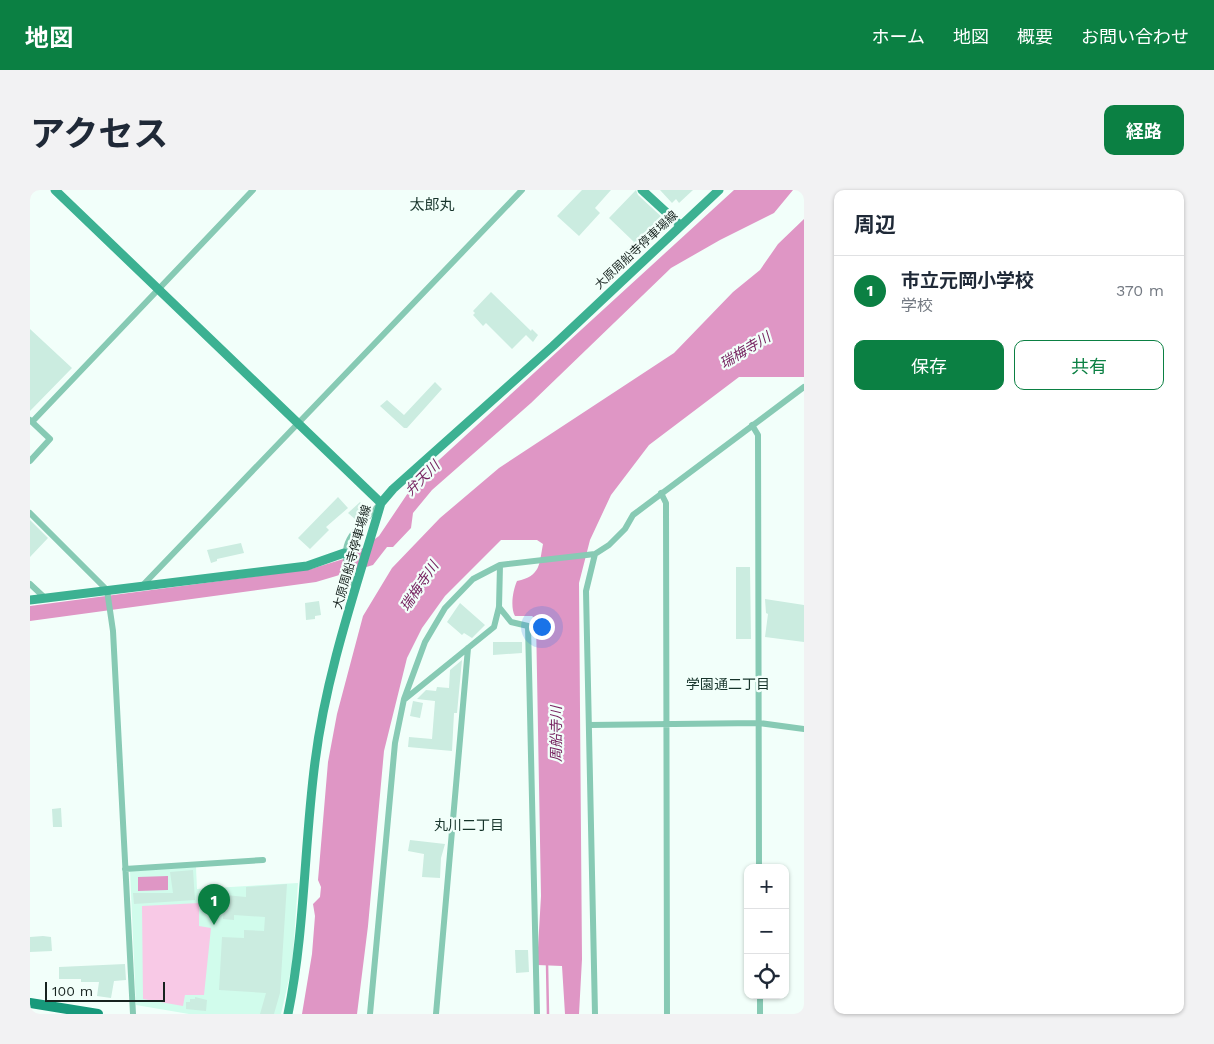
<!DOCTYPE html>
<html lang="ja">
<head>
<meta charset="utf-8">
<style>
	:root { --surface:#fff; --page:#f2f2f3; --text:#1f2937; --muted:#747a83; --line:#e0e1e3; --accent:#0b8043 }
	body { margin:0; font-family:"Work Sans","Noto Sans JP",sans-serif; background:var(--page); color:var(--text) }
	.controls { position:absolute; right:15px; bottom:15px; display:grid; overflow:hidden; border-radius:10px; box-shadow:0 1px 4px #0004 }
	.controls button { width:45px; height:45px; display:grid; place-items:center; padding:0; border:0; border-bottom:1px solid var(--line); background:var(--surface); color:var(--text); font:25px sans-serif }
	.scale { position:absolute; left:15px; bottom:12px; width:120px; box-sizing:border-box; padding-left:5px; border:2px solid #17231f; border-top:0; font-size:14px; line-height:18px; white-space:nowrap; color:#17231f; -webkit-text-stroke:4px #f2fffa; paint-order:stroke }
	.you { position:absolute; left:511px; top:436px; width:18px; height:18px; margin:-12px; border:4px solid #fff; border-radius:50%; background:#1a73e8; box-shadow:0 0 0 8px #1a73e833 }
	.badge { display:grid; place-items:center; width:32px; height:32px; border-radius:50%; background:var(--accent); color:#fff; font-size:16px; font-weight:700 }
	.pin { position:absolute; translate:-50% -41px; filter:drop-shadow(0 1px 2px #0008) }
	.pin::after { content:''; position:absolute; top:26px; width:18px; height:15px; background:inherit; clip-path:polygon(0 0,100% 0,50% 100%) }
	.list { margin:0; padding:0; list-style:none }
	h2 { display:flex; justify-content:space-between; align-items:center; height:65px; margin:0; padding:0 20px; font-size:21px }
	h2 small { font-size:16px; font-weight:400; color:var(--muted) }
	.list li { display:grid; grid-template-columns:32px 1fr auto; gap:15px; align-items:center; box-sizing:border-box; height:70px; padding:0 20px; border-top:1px solid var(--line) }
	.list b { display:block; font-size:19px; white-space:nowrap }
	.list p { margin:0; font-size:16px; white-space:nowrap; color:var(--muted) }
	.list em { font-size:16px; font-style:normal; color:var(--muted) }
	.actions { display:flex; gap:10px; padding:15px 20px }
	.actions a { flex:1; padding:11px 0; border:1px solid var(--accent); border-radius:10px; text-align:center; font-size:18px; color:var(--accent) }
	.actions .main { background:var(--accent); color:#fff }
	.icon { flex:none; width:28px; height:28px; fill:none; stroke:currentColor; stroke-width:2; stroke-linecap:round; stroke-linejoin:round }
	.map { position:relative; flex:none; width:774px; height:824px; overflow:hidden; border-radius:10px }
	header { display:flex; align-items:center; gap:30px; box-sizing:border-box; height:70px; padding:0 25px; background:var(--accent); color:#fff }
	header strong { font-size:24px }
	nav { display:flex; gap:28px; margin-inline-start:auto; font-size:18px }
	.intro { display:flex; align-items:center; justify-content:space-between; box-sizing:border-box; height:120px; padding:0 30px }
	h1 { margin:0; font-size:35px }
	.button { padding:12px 22px; border-radius:10px; background:var(--accent); color:#fff; font-size:18px; font-weight:700 }
	main { display:flex; gap:30px; padding:0 30px }
	aside { flex:1; background:var(--surface); border-radius:10px; box-shadow:0 1px 4px #0004 }
	.map>svg:first-child { display:block }
	.built { fill:#d1fcec }
	.green { fill:#f8c9e6 }
	.water { fill:#df96c5 }
	.lines { fill:none; stroke-linecap:round; stroke-linejoin:round }
	.stream { stroke:#df96c5; stroke-width:2.5 }
	.building { fill:#cbece0 }
	.street { stroke:#87cab4; stroke-width:6 }
	.secondary { stroke:#3cb192; stroke-width:9 }
	.primary { stroke:#17997b; stroke-width:10 }
	.labels { text-anchor:middle; stroke-width:4.5; stroke-linejoin:round; paint-order:stroke }
	.street-label { font-size:12px; fill:#17231f; stroke:#f2fffa }
	.water-label { font-size:14px; font-style:italic; fill:#741f5d; stroke:#f2fffa }
	.neighbourhood-label { font-size:14px; fill:#17342b; stroke:#f2fffa }
	.quarter-label { font-size:15px; fill:#17342b; stroke:#f2fffa }
</style>
</head>
<body>
<header>
<strong>地図</strong>
<nav><a>ホーム</a><a>地図</a><a>概要</a><a>お問い合わせ</a></nav>
</header>
<div class="intro"><h1>アクセス</h1><a class="button">経路</a></div>
<main>
<div class="map">
<svg width="774" height="824" viewBox="0 0 774 824">
	<rect width="100%" height="100%" fill="#f2fffa"/>
	<path class="built" d="M166,677L167,699L268,693L262,776L251,824H159L106,815L100,681Z"/>
	<path class="green" d="M169,713V736L181,738L174,805H155L153,816L113,809L112,716Z"/>
	<path class="water" d="M704,0H763L744,23L690,50L641,78L501,213L402,300L383,323L381,338L363,357H357L343,375L286,392L0,431V416L281,379L320,367L349,346L386,291Z
		M774,29V187H709L619,255L581,305L560,350L549,393L552,769L549,824H535L532,776L507,775L511,706L506,429L502,426H485C480,417 483,400 487,391C511,386 509,374 513,354L507,350H471L415,406L392,438L377,468L354,561L338,736L327,824H272L282,764L285,726L283,714L290,707L291,697L288,690L298,572L307,524L333,426L362,378L410,328L469,278L644,163L703,102L730,80L748,54Z
		M138,686V700L108,701V687Z"/>
	<g class="lines">
		<path class="stream" d="M517,773L518,824"/>
	</g>
	<path class="building" d="M552,0H581L565,18L570,23L549,46L527,26Z
		M606,0L608,5L635,30L596,70L591,66L604,52L579,28Z
		M630,0H663L649,13L646,9L642,13Z
		M461,102L501,141L502,139L508,145L503,152L496,145L482,159L456,133L453,136L443,125L445,123L443,121Z
		M0,139L42,178L0,221Z
		M405,192L412,199L377,238H374L350,216L357,210L374,225Z
		M308,307L318,318L296,337L299,340L280,359L268,348Z
		M330,312L337,319L326,330L318,323Z
		M0,330L18,348L0,367Z
		M211,353L214,363L187,369V371L181,373L177,360Z
		M706,377H720L721,449H706Z
		M735,409L774,415V452L735,447L738,424L736,423Z
		M289,411L291,425L285,426V429L276,430L275,413Z
		M430,413L455,435L442,448L434,443L432,445L417,432Z
		M463,452H492V463L463,465Z
		M432,470L427,523H424L422,561L378,557L379,547L402,549L405,511L387,509L396,500L406,501L407,497L419,498L420,480Z
		M383,511L393,513L390,528L380,526Z
		M31,618L32,637H23L22,619Z
		M380,650L415,654L411,668L410,688L392,687L394,664L378,661Z
		M163,680L165,710L104,714L103,703H143L140,682Z
		M257,694L250,803L244,824H230L236,803L189,800L192,747L214,748V740L234,741L235,727L204,725V730L193,729L195,705L216,707V697Z
		M13,746L21,747L22,761L0,762V747Z
		M485,760H498L499,782L486,783Z
		M95,774L96,790L84,791L81,808L67,806L69,792H51V789H29V777Z
		M165,807L177,810L176,821L156,819V812H160V809H165Z"/>
	<g class="lines">
		<path class="street" d="M0,230L2,232L223,0
			M722,235L728,245L729,678
			M0,271L20,249L2,232
			M631,303L636,313L637,824
			M0,323L77,400L83,441L103,824
			M565,364L556,401L565,824
			M0,394L15,408
			M112,396L492,0
			M325,399C305,352 319,348 350,314
			M469,417L481,432L498,436L507,824
			M375,509L464,437L469,417L470,375
			M559,535L729,533L774,539
			M95,679L233,670
			M730,805V824
			M340,824L365,553L374,509L395,452L415,418L443,389L470,375L565,364L579,355L595,339L603,325L774,197
			M406,824L438,458"/>
		<path class="secondary" d="M25,0L351,313
			M612,0L650,35
			M0,410L277,376L314,363
			M258,824C275,741 274,656 285,572C296,484 326,398 351,313L363,299L523,156L689,0"/>
		<path class="primary" d="M0,813L68,824"/>
	</g>
	<g class="labels">
		<g class="street-label">
			<text transform="translate(606 60) rotate(-43)" y="4">大原周船寺停車場線</text>
			<text transform="translate(322 367) rotate(-74)" y="4">大原周船寺停車場線</text>
		</g>
		<g class="water-label">
			<text transform="translate(715 160) rotate(-31)" y="5">瑞梅寺川</text>
			<text transform="translate(392 288) rotate(-45)" y="5">弁天川</text>
			<text transform="translate(389 396) rotate(-56)" y="5">瑞梅寺川</text>
			<text transform="translate(526 544) rotate(-90)" y="5">周船寺川</text>
		</g>
		<g class="neighbourhood-label">
			<text x="698" y="499">学園通二丁目</text>
			<text x="439" y="640">丸川二丁目</text>
		</g>
		<g class="quarter-label">
			<text x="402" y="20">太郎丸</text>
		</g>
	</g>
</svg>
<div class="controls">
<button>+</button>
<button>−</button>
<button><svg class="icon" aria-label="locate" viewBox="0 0 24 24"><circle cx="12" cy="12" r="6"/><path d="M12 2v4M12 18v4M2 12h4M18 12h4"/></svg></button>
</div>
<div class="scale">100 m</div>
<div class="you"></div>
<div class="pin badge" style="left:184px;top:735px">1</div>
</div>
<aside>
<h2>周辺<small></small></h2>
<ul class="list">
<li><span class="badge">1</span><div><b>市立元岡小学校</b><p>学校</p></div><em>370 m</em></li>
</ul>
<div class="actions"><a class="main">保存</a><a>共有</a></div>
</aside>
</main>
</body>
</html>
